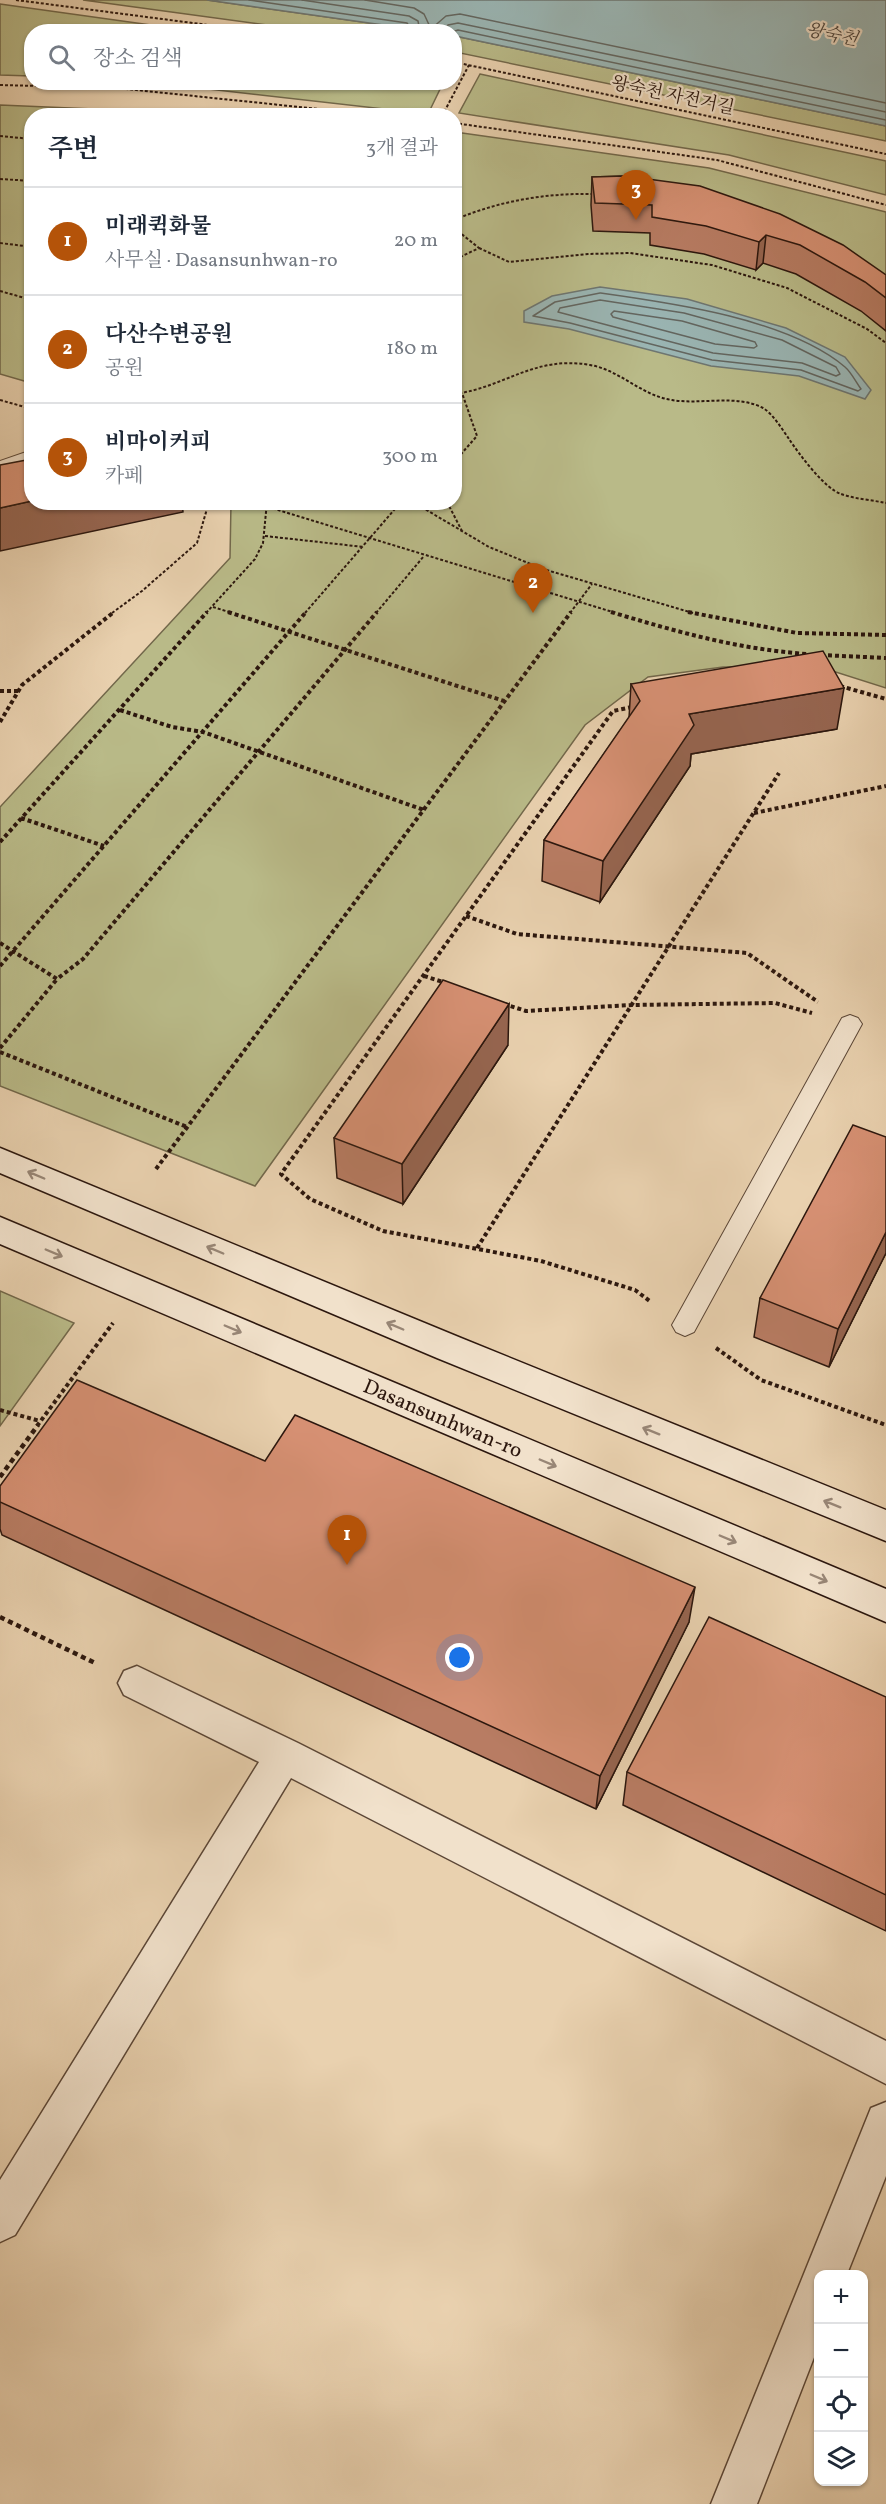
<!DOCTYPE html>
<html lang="ko">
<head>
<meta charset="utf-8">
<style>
	:root { --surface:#fff; --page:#f2f2f3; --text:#1f2937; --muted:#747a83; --line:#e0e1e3; --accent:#b45309 }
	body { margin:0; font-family:Vollkorn,"Noto Serif KR",serif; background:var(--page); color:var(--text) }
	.controls { position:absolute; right:18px; bottom:18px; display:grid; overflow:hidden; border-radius:12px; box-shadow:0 2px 4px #0004 }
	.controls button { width:54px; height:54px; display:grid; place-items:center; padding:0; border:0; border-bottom:2px solid var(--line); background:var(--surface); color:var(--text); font:30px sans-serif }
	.you { position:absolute; left:460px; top:1658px; width:21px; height:21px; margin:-15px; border:4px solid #fff; border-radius:50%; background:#1a73e8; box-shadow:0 0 0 9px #1a73e833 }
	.badge { display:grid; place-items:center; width:39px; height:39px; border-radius:50%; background:var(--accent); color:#fff; font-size:20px; font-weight:700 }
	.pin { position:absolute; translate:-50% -50px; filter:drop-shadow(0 2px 3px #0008) }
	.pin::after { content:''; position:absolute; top:32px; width:21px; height:18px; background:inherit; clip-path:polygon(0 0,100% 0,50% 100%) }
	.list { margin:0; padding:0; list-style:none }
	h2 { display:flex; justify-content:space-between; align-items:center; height:78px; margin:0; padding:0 24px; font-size:26px }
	h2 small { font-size:20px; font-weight:400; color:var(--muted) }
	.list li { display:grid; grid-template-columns:39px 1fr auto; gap:18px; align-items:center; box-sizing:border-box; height:108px; padding:0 24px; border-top:2px solid var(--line) }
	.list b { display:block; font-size:22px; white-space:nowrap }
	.list p { margin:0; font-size:20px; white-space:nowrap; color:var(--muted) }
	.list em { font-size:20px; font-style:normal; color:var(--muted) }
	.icon { flex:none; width:33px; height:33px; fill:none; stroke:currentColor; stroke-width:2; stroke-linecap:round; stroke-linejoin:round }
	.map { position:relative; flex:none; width:886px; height:2504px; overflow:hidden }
	.search { position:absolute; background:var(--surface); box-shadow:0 2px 4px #0004; left:24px; top:24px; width:438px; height:66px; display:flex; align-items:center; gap:15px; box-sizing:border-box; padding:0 21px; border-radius:24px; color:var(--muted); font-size:22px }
	.panel { position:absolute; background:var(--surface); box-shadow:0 2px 4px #0004; left:24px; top:108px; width:438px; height:402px; border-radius:24px }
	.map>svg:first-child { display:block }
	.green { fill:#b9ba88; stroke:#72684b; stroke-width:1.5 }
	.water { fill:#9ab5b3; stroke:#6e7671; stroke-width:1.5 }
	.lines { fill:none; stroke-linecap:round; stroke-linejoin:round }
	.shore { stroke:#636660; stroke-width:1.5 }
	.lane-casing { stroke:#5b4636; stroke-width:2 }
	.street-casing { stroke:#5b4636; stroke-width:3 }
	.secondary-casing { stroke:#2c170e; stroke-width:3 }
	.path-far2 { stroke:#2c170e; stroke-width:2; stroke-dasharray:3 2; stroke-linecap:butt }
	.path-far1 { stroke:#2c170e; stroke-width:4; stroke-dasharray:4 3; stroke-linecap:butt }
	.path { stroke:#2c170e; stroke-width:4.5; stroke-dasharray:5 4; stroke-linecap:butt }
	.lane { fill:#f1e1cb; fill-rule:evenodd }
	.street { fill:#f1e1cb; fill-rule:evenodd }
	.secondary { fill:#f1e1cb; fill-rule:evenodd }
	.wall { fill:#b87c63; stroke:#2c170e; stroke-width:1.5 }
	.shaded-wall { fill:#966550; stroke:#2c170e; stroke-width:1.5 }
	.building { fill:#d69073; stroke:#2c170e; stroke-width:1.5 }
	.oneway { stroke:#988676 }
	.labels { text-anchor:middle; stroke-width:4.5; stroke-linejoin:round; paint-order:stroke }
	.far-water-label { font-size:18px; font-style:italic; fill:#4d4640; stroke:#f1e1cb }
	.far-street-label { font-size:18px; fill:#2c170e; stroke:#f1e1cb }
	.street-label { font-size:21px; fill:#2c170e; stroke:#f1e1cb }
</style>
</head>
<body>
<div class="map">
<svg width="886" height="2504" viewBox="0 0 886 2504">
	<rect width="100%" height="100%" fill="#e9d1af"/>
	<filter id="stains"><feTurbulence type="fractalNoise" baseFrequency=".00333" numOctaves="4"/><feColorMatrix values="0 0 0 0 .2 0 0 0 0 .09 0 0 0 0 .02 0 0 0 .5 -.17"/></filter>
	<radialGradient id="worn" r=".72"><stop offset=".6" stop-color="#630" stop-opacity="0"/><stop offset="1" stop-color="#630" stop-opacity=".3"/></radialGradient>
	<path class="green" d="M83,0H207L426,31H312Z
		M0,4L194,31L32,32L31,76L0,75Z
		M455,36L886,126V141L455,52Z
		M480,74L886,161V195L729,155L459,113Z
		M156,83L443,82V83L428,114Z
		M0,105L235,115L32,116L31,383L0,374Z
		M455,132L709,168L886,212V688L820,667H723L648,677L585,725L255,1186L0,1086V807L230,558L231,503L454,502Z
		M0,1291L74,1323L0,1426Z"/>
	<path class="water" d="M207,0H886V126L455,36L454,32L426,31Z
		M600,287L687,299L786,328L845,357L871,390L865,399L799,376L711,366L569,329L524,322V311L552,296Z"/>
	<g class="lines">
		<path class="shore" d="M249,0L407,23L413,32
			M302,0L409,16L418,21L420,32
			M365,0L414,8L424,14L431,29L446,16L460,14L886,103
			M442,32L448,25L458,23L886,112
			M452,32L458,30L886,120
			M600,293C672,303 788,319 845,367C851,372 856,382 861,389L858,391L801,370L712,360L570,323L533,316L555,302Z
			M600,300L684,313L782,340L836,367L840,374L836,376L802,363L713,353L558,312L560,308Z
			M614,311L682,321L755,342L757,346L754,348L715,344L613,317L611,314Z"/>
		<g class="lane-casing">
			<path id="lane" d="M32,450V463L0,474V461Z
				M850,1015L858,1018L862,1024L694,1332L685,1336L676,1332L672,1325L676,1318L842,1018Z"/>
		</g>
		<g class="street-casing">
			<path id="street" d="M137,1666L298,1743L886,2041V2084L291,1778L15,2235L0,2242V2180L259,1762L124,1695L118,1683L124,1671Z
				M886,2102V2176L847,2274H818V2347L757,2504H711L871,2108Z"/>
		</g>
		<g class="secondary-casing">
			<path id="secondary" d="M0,1148L461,1338L886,1510V1541L437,1358L0,1173Z
				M0,1217L886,1589V1622L0,1244Z"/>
		</g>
		<path class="path-far2" d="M16,0L262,32
			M454,62L886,154
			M0,85L117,88L386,116
			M442,116L469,65
			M454,123L717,160L886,205
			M0,136L32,139
			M0,179L32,181
			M454,220C499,201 545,193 594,194
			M454,228L479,248L454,260
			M0,243L32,247
			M479,248L509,262L588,254L630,253L712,265L787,288L867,329L886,343
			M0,291L32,300
			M454,394C504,388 534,355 590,365C620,370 642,396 672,400C700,405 737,394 763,408C773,414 782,429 789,439C799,454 825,489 841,494C855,499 872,500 886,503
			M0,400L32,409
			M454,462L477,436L462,393
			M413,502L489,547L543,569L693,613
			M447,502L462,531
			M268,507L616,613
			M265,536L364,547
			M213,607L232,613
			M112,613L142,591L197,543L209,502
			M206,613L255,559L263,543L267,502
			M305,613L401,502
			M376,613L424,556
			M570,613L592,584"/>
		<path class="path-far1" d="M228,612L504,701
			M611,612C678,632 737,649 807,654
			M688,612L797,633L886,635
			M821,655L886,658
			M840,686L886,699
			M0,691H19
			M632,707L613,711L281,1174L310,1199L383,1231L541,1261L635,1290L651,1302
			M120,710L172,727L203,732L424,810
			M0,722L22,685L114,612
			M754,813L886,786
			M21,818L104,846
			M0,842L207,612
			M466,916L517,934L747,953L818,1002
			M0,943L57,979L83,959L377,612
			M0,966L306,612
			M424,976L446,983
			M504,1004L526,1011L632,1005L775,1003L812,1013
			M0,1048L57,979
			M0,1052L187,1127
			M156,1169L571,612
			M477,1248L779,773
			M716,1348L761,1380L886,1425
			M0,1410L40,1421
			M37,1426L113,1323"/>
		<path class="path" d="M0,1477L38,1425
			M0,1617L95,1663"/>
		<use href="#lane" class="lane"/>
		<use href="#street" class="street"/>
		<use href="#secondary" class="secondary"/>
	</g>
	<path class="wall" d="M625,176L886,275V331L861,311L796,274L763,263L756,270L704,254L650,245V233L593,231L591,205L592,177Z
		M631,684L837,729L691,754L690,766L600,902L542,881L544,840L629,718Z
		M508,1045L403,1204L337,1178L334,1138Z
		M886,1137V1253L829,1367L754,1337L760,1298Z
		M265,1461L689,1622L596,1809L2,1535L0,1529V1486Z
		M886,1697V1931L623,1805L627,1772Z"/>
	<path class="shaded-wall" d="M766,235L763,263L756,270L759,242Z
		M32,501V502H182L183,512L0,551V508Z
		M844,688L837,729L691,754L690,766L600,902L603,861L689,714Z
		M509,1004L508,1045L403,1204L402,1164Z
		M886,1232V1253L829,1367L838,1329Z
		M695,1587L689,1622L596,1809L600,1776Z"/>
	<path class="building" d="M625,176L700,186L780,214L843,245L886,275V298L865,282L800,245L766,235L759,242L706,226L652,217V205L595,203L592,177Z
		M32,459V501L0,508V465Z
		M823,651L844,688L689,714L694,725L603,861L544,840L640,701L631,684Z
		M443,980L509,1004L402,1164L334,1138Z
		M853,1125L886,1137V1232L838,1329L760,1298Z
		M77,1380L265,1461L295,1415L695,1587L600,1776L0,1502V1486Z
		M709,1617L886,1697V1895L627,1772Z"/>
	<defs><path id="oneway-shaft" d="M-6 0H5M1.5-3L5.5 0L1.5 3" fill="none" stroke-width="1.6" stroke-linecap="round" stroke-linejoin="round" transform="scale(1.5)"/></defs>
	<g class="oneway">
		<use href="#oneway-shaft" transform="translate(36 1175) rotate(-157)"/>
		<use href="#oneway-shaft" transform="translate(215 1250) rotate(-157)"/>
		<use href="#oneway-shaft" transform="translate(54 1253) rotate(23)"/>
		<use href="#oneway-shaft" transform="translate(395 1326) rotate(-157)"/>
		<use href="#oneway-shaft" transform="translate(233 1329) rotate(23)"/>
		<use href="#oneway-shaft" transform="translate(651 1431) rotate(-158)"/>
		<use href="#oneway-shaft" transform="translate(548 1463) rotate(23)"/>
		<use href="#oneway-shaft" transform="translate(832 1504) rotate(-158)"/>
		<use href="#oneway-shaft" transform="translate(728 1539) rotate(23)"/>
		<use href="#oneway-shaft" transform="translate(819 1578) rotate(23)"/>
	</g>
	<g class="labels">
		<g class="far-water-label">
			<text transform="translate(832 34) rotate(12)" y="6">왕숙천</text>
		</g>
		<g class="far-street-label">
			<text transform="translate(673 95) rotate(12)" y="6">왕숙천 자전거길</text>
		</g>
		<g class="street-label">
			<text transform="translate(443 1418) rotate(23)" y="7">Dasansunhwan-ro</text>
		</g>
	</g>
	<rect width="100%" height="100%" filter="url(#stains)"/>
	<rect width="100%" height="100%" fill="url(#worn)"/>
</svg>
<div class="controls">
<button>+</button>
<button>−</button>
<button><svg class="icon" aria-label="locate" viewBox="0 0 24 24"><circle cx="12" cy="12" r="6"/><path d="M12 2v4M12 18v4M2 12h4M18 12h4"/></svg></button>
<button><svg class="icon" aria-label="layers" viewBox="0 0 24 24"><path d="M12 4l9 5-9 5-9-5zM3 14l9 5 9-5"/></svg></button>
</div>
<div class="you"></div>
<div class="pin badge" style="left:347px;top:1565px">1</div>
<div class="pin badge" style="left:533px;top:613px">2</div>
<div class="pin badge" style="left:636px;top:220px">3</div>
<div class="search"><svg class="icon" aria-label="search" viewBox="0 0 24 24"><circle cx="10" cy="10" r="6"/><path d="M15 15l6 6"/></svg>장소 검색</div>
<section class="panel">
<h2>주변<small>3개 결과</small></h2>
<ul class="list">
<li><span class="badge">1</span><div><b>미래퀵화물</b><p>사무실 · Dasansunhwan-ro</p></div><em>20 m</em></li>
<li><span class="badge">2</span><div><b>다산수변공원</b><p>공원</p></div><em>180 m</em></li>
<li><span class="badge">3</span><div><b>비마이커피</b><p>카페</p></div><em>300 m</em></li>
</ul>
</section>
</div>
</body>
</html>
